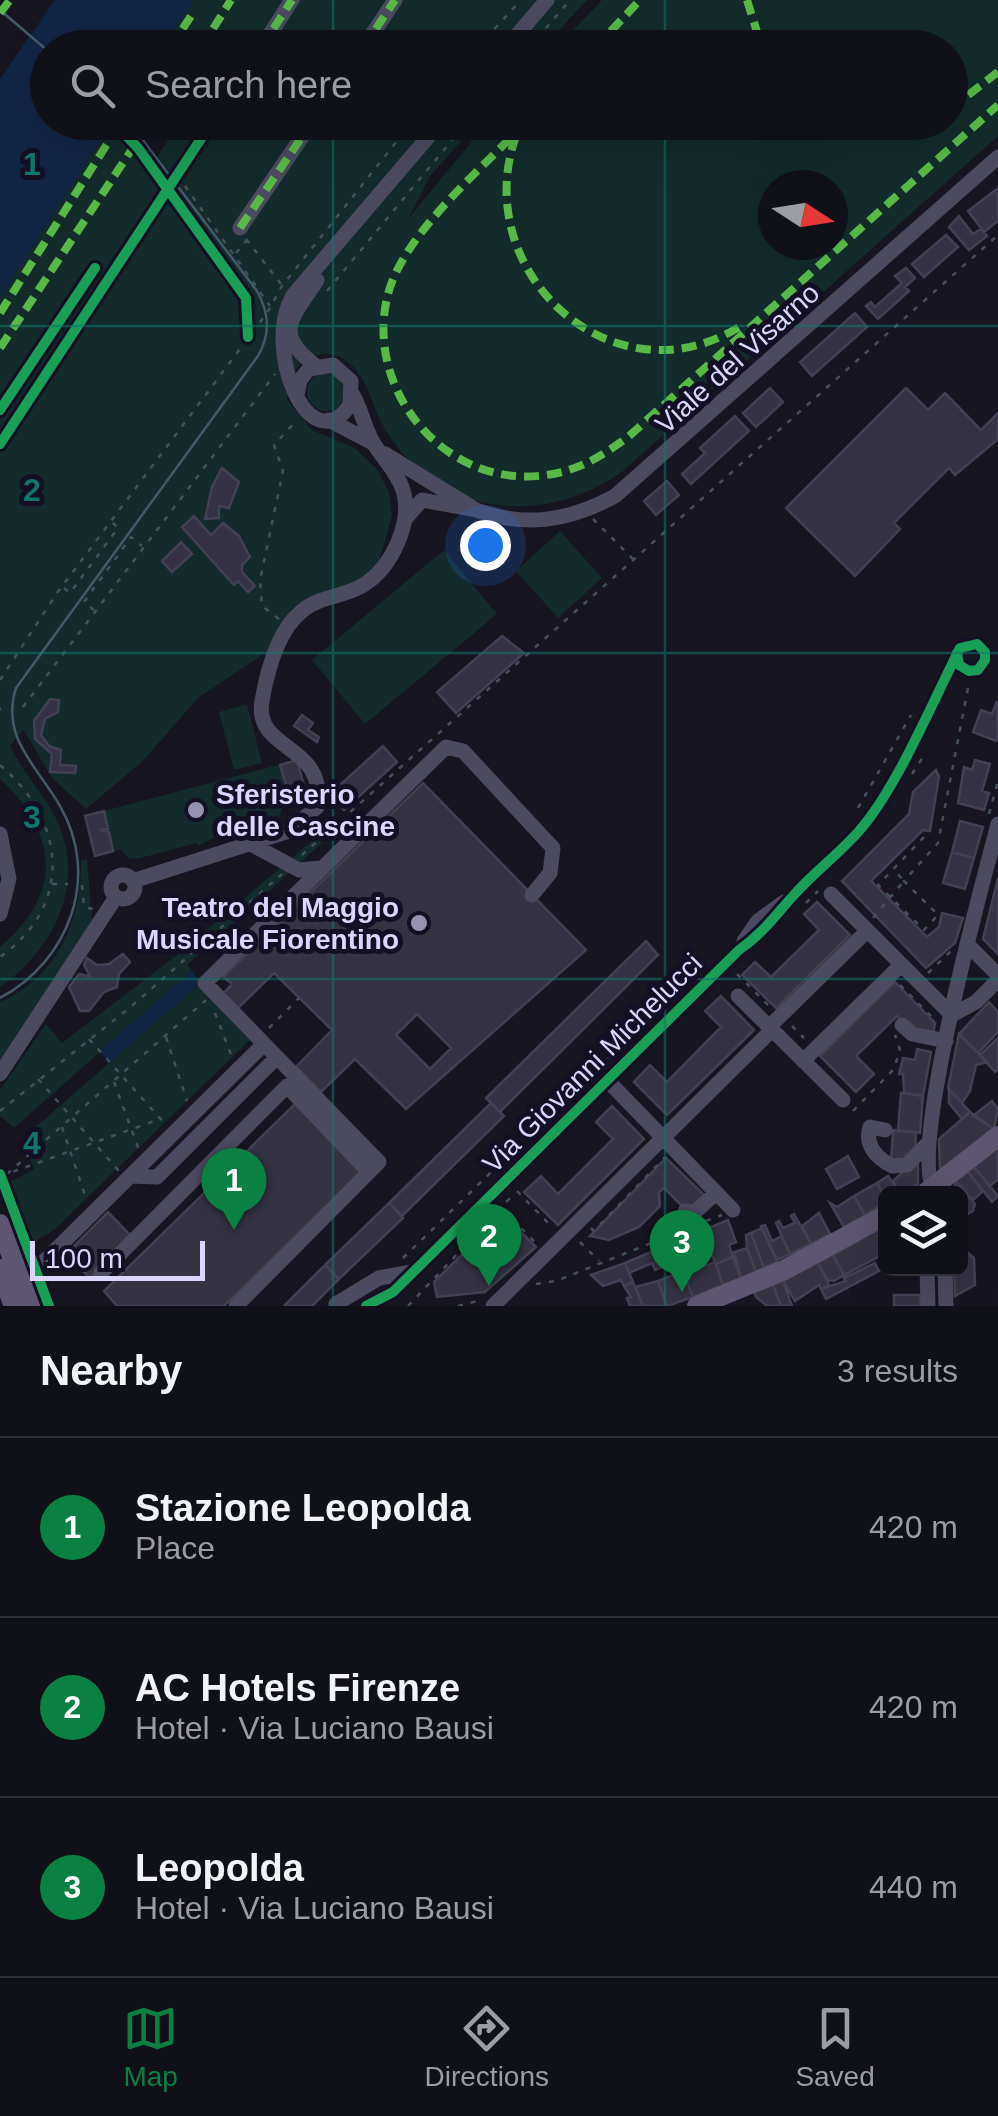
<!DOCTYPE html>
<html lang="en">
<head>
<meta charset="utf-8">
<style>
	:root { --surface:#101018; --page:#1e1e25; --text:#f1f3f6; --muted:#9c9da2; --line:#303037; --accent:#0b8043 }
	body { margin:0; font-family:Arial,sans-serif; background:var(--page); color:var(--text) }
	.controls { position:absolute; right:30px; bottom:30px; display:grid; overflow:hidden; border-radius:15px; box-shadow:0 10px 40px #0002 }
	.controls button { width:90px; height:90px; display:grid; place-items:center; padding:0; border:0; border-bottom:2px solid var(--line); background:var(--surface); color:var(--text); font:50px sans-serif }
	.compass { position:absolute; left:758px; top:170px; width:90px; height:90px; border-radius:50%; background:var(--surface); box-shadow:0 10px 40px #0002; rotate:102deg }
	.scale { position:absolute; left:30px; bottom:25px; width:175px; box-sizing:border-box; padding-left:10px; border:5px solid #dad6fd; border-top:0; font-size:28px; line-height:35px; white-space:nowrap; color:#dad6fd; -webkit-text-stroke:8px #131025; paint-order:stroke }
	.you { position:absolute; left:485px; top:545px; width:35px; height:35px; margin:-25px; border:8px solid #fff; border-radius:50%; background:#1a73e8; box-shadow:0 0 0 15px #1a73e833 }
	.badge { display:grid; place-items:center; width:65px; height:65px; border-radius:50%; background:var(--accent); color:#fff; font-size:32px; font-weight:700 }
	.pin { position:absolute; translate:-50% -82px; filter:drop-shadow(0 2px 5px #0008) }
	.pin::after { content:''; position:absolute; top:52px; width:35px; height:30px; background:inherit; clip-path:polygon(0 0,100% 0,50% 100%) }
	.list { margin:0; padding:0; list-style:none }
	h2 { display:flex; justify-content:space-between; align-items:center; height:130px; margin:0; padding:0 40px; font-size:42px }
	h2 small { font-size:32px; font-weight:400; color:var(--muted) }
	.list li { display:grid; grid-template-columns:65px 1fr auto; gap:30px; align-items:center; box-sizing:border-box; height:180px; padding:0 40px; border-top:2px solid var(--line) }
	.list b { display:block; font-size:38px; white-space:nowrap }
	.list p { margin:0; font-size:32px; white-space:nowrap; color:var(--muted) }
	.list em { font-size:32px; font-style:normal; color:var(--muted) }
	.icon { flex:none; width:55px; height:55px; fill:none; stroke:currentColor; stroke-width:2; stroke-linecap:round; stroke-linejoin:round }
	.map { position:relative; flex:none; width:998px; height:1306px; overflow:hidden }
	.search { position:absolute; background:var(--surface); box-shadow:0 10px 40px #0002; left:30px; right:30px; top:30px; height:110px; display:flex; align-items:center; gap:25px; box-sizing:border-box; padding:0 35px; border-radius:55px; color:var(--muted); font-size:38px }
	.sheet { height:670px; background:var(--surface) }
	nav { display:flex; justify-content:space-around; align-items:center; box-sizing:border-box; height:140px; border-top:2px solid var(--line); background:var(--surface); font-size:28px; color:var(--muted) }
	nav a { display:grid; justify-items:center; gap:5px }
	nav .on { color:var(--accent) }
	.map>svg:first-child { display:block }
	.green { fill:#132b2b; fill-rule:evenodd }
	.water { fill:#112545 }
	.building { fill:#353343; stroke:#434053; stroke-width:2.5; fill-rule:evenodd }
	.lines { fill:none; stroke-linecap:round; stroke-linejoin:round }
	.path { stroke:#44515d; stroke-width:2.5; stroke-dasharray:5 8; stroke-linecap:butt }
	.minor { stroke:#4b4a61; stroke-width:15 }
	.major { stroke:#5d5571; stroke-width:20 }
	.tram { stroke:#445968; stroke-width:2.5 }
	.quiet { stroke:#58b947; stroke-width:8; stroke-dasharray:15 8; stroke-linecap:butt }
	.cycleway-casing { stroke:#131025; stroke-width:16 }
	.cycleway { stroke:#1a9f57; stroke-width:10 }
	.grid { fill:none; stroke:#0f766e; stroke-width:2.5; stroke-opacity:0.55 }
	.poi-dot { fill:#9592b0; stroke:#131025; stroke-width:4 }
	.labels { text-anchor:middle; stroke-width:10; stroke-linejoin:round; paint-order:stroke }
	.street-label { font-size:28px; fill:#dad6fd; stroke:#131025 }
	.poi-label { font-size:28px; font-weight:bold; fill:#dad6fd; stroke:#131025; text-anchor:start }
	.grid-label { font-size:32px; text-anchor:middle; font-weight:bold; fill:#0f766e; stroke:#131025; stroke-width:10; stroke-linejoin:round; paint-order:stroke }
</style>
</head>
<body>
<div class="map">
<svg width="998" height="1306" viewBox="0 0 998 1306">
	<rect width="100%" height="100%" fill="#161520"/>
	<path class="green" d="M187,0H587L543,47L154,48Z
		M602,0H998V136L623,471C543,528 438,517 385,429C372,407 368,378 348,362C318,339 285,368 287,400L312,430L355,448L377,469L389,492L392,515L379,563L361,579L291,609L270,650L198,698L143,761L86,809L52,778L23,729L10,746C23,774 47,796 59,825C85,889 52,950 0,987V947C64,893 58,833 0,779V298L109,126L147,171L170,138L145,123H477L431,175L408,219L487,123L950,122V48L557,47ZM773,185H833V245H773Z
		M307 392a19 19 0 1 1 38 0a19 19 0 1 1-38 0Z
		M560,531L602,578L558,618L516,571Z
		M444,550L497,614L365,724L312,660Z
		M247,704L262,763L234,770L219,712Z
		M297,760L308,800L283,807L277,822L213,838L198,846L197,843L137,859L128,858L121,849L95,856L85,816Z
		M320,834L321,844L187,965L192,971L14,1128L0,1116V1090L46,1024L62,1043L177,955Z
		M87,859L92,921L0,1060V1002C57,977 82,920 81,861Z
		M201,983L250,1040L54,1230L29,1244L7,1184L34,1169L23,1138Z"/>
	<path class="water" d="M55,0H194L162,47L48,48V122L111,123L0,298V79Z
		M192,971L201,983L109,1063L100,1051Z"/>
	<path class="building" d="M998,188V221L984,232L968,211Z
		M959,216L973,234L981,229L987,236L969,250L949,227Z
		M946,235L958,247L924,277L912,264Z
		M906,268L915,278L905,287L909,291L878,319L866,306L871,302L875,307L902,283L895,276Z
		M855,313L867,327L812,376L800,362Z
		M770,388L783,402L756,427L743,413Z
		M906,388L928,410L945,393L981,430L998,413V439L955,475L949,468L894,523L900,529L855,576L786,508Z
		M735,416L749,431L691,484L682,474L705,453L700,448Z
		M222,468L239,482L229,508L219,506V518L205,519L212,487Z
		M667,481L679,495L656,515L644,501Z
		M194,516L211,535L223,523L239,536L250,557L242,565V572L255,586L248,592L238,581L234,585L182,527Z
		M181,542L192,554L172,572L162,561Z
		M502,636L524,653L456,713L437,692Z
		M50,699L59,700L58,712L45,719L41,735L49,746L61,750L60,765L76,766L75,773L50,772L52,754L35,739L34,721Z
		M997,701L998,736L996,741L973,732L981,710L992,714Z
		M302,715L313,723L308,730L319,737L317,742L294,726Z
		M383,746L397,762L344,810L330,794Z
		M297,760L308,800L292,805L280,765Z
		M975,760L990,764L982,791L989,793L984,810L958,803L964,767L972,770Z
		M936,770L939,777L930,831L923,830L871,881L927,937L939,927L942,913L963,918L955,943L926,968L842,881L909,814L913,792Z
		M423,783L586,950L406,1109L355,1059L321,1092L296,1067L332,1030L274,973L237,1009L223,994L232,984L223,977ZM417,1014L451,1048L430,1069L396,1035Z
		M104,811L108,829L100,830L109,832L113,851L95,856L85,816Z
		M960,821L983,827L974,858L952,852Z
		M952,852L974,858L965,889L943,883Z
		M998,878V954L983,939Z
		M817,902L850,935L776,1008L742,975L755,962L771,977L819,930L804,914Z
		M646,941L658,955L500,1112L486,1098Z
		M123,954L130,962L119,974L117,987L104,992L89,1011H80L69,987L79,974L90,976L84,965L87,958L97,965L109,964Z
		M895,982L935,1023L933,1035L908,1028L897,1016L856,1056L874,1074L856,1092L820,1056Z
		M721,996L754,1030L667,1115L634,1082L650,1065L667,1082L721,1027L705,1011Z
		M989,1002L998,1012V1032L978,1053L959,1034Z
		M959,1034L987,1062L976,1065L970,1091L962,1103L948,1088Z
		M998,1038V1069L995,1072L980,1055Z
		M917,1049L931,1052L923,1096L904,1093L903,1074H899L903,1058L915,1060Z
		M949,1089L970,1112L962,1119L949,1103Z
		M901,1093L923,1096L920,1133L898,1131Z
		M298,1101L364,1169L224,1306H117L104,1291Z
		M992,1101L998,1109L994,1129L973,1116Z
		M491,1103L504,1116L402,1216L389,1203Z
		M612,1106L644,1139L558,1225L524,1192L541,1176L558,1194L613,1139L596,1122Z
		M970,1112L994,1129L940,1170L939,1139Z
		M893,1130L916,1132L915,1154H906L905,1162H891Z
		M998,1148V1179L990,1186L974,1167Z
		M848,1156L859,1177L837,1189L826,1169Z
		M666,1158L705,1196L696,1205L685,1209L664,1188L659,1192L660,1206L639,1227L609,1240L590,1236Z
		M918,1158V1184L900,1194L893,1181Z
		M974,1167L998,1196L992,1202L968,1172Z
		M968,1172L983,1191L973,1200L956,1181Z
		M888,1176L900,1194H886V1199L877,1183Z
		M956,1181L975,1204L973,1211L960,1218V1194H952Z
		M877,1183L886,1202L865,1215L854,1196Z
		M854,1196L865,1215L844,1227L830,1203L837,1207Z
		M389,1203L403,1218L339,1279L325,1265Z
		M108,1212L131,1236L90,1278L66,1254Z
		M819,1213L830,1234L811,1244L802,1226Z
		M503,1214L536,1247L485,1292L437,1297L434,1282ZM504,1239L514,1249L499,1264L489,1254Z
		M794,1214L811,1244L790,1254L776,1223L779,1221L783,1228L795,1223L791,1216Z
		M728,1220L736,1242L729,1245L733,1257L716,1264L708,1247L655,1270L652,1263L629,1273L625,1263Z
		M765,1225L772,1241L782,1236L790,1254L777,1260L761,1226Z
		M886,1225V1253L844,1275L833,1255Z
		M762,1228L777,1262L764,1268L751,1233Z
		M751,1233L764,1268L756,1272L747,1248L746,1235Z
		M960,1246L974,1258L975,1285L955,1296L954,1268H960Z
		M747,1248L756,1272L741,1278L734,1252Z
		M833,1255L844,1275L834,1281L827,1280L818,1263Z
		M733,1257L741,1278L723,1285L716,1264Z
		M715,1262L723,1285L693,1297L684,1274Z
		M625,1263L633,1282L624,1286L621,1280L603,1286L591,1275Z
		M818,1263L829,1285L821,1289L819,1285L795,1301L783,1281Z
		M875,1263L879,1271L826,1299L821,1289L846,1281L844,1278Z
		M325,1265L339,1279L312,1306H284Z
		M683,1271L693,1297L667,1306L658,1281Z
		M658,1281L667,1306H643L635,1287Z
		M783,1281L792,1306H781L773,1285Z
		M633,1282L635,1287L643,1306H630L627,1298L631,1297L624,1286Z
		M773,1285L781,1306H767L756,1297L754,1292Z
		M894,1295H920V1306H894Z"/>
	<g class="lines">
		<path class="path" d="M477,48L521,0
			M529,48L570,0
			M185,186L270,306
			M175,203L246,298L248,336
			M246,239L281,284
			M236,253L247,240
			M327,291L467,122
			M593,519L633,559
			M64,588L70,593L118,528L112,522
			M94,610L84,602L131,537L142,546
			M279,619L262,606L260,580L283,471L274,445L297,420
			M0,680L57,593L267,313L282,286L412,122
			M23,707L275,374
			M0,709H1
			M0,765C65,820 75,904 0,957
			M912,774L923,757
			M858,808L911,715
			M989,814L998,781
			M924,837L878,885L924,930L938,915L904,881L938,843L969,683
			M302,855L998,235
			M52,884H68
			M82,885L84,907L93,909
			M806,903L818,891
			M873,918L904,881L895,871
			M928,973L951,951
			M737,974L770,1007
			M900,985L937,1022
			M215,1013L232,1057
			M792,1026L804,1038
			M269,1028L299,998
			M166,1037L187,1101
			M89,1039L166,1125
			M38,1079L119,1171
			M114,1082L139,1150
			M0,1111L133,1005L282,874
			M853,1111L894,1069L900,1050L895,1035
			M62,1127L87,1201
			M7,1174L206,1000
			M1,1176L160,1119
			M517,1191L553,1228
			M503,1210L535,1242
			M706,1221L722,1215
			M591,1228L594,1231L665,1157
			M580,1242L599,1261
			M403,1258L680,988
			M536,1284L556,1281L694,1226
			M408,1306L513,1195
			M458,1306L481,1300"/>
		<path class="minor" d="M261,48L292,0
			M363,48L395,0
			M506,48L547,0
			M240,228L312,122
			M316,366C272,333 292,319 317,280
			M297,395L300,380L309,369L333,365L351,381L350,405C309,464 261,347 294,294L441,122
			M329,420L373,443
			M0,444L212,122
			M385,454L476,510L422,500L406,518
			M476,510C526,528 569,521 615,496L998,157
			M0,834L9,879L0,914
			M247,842L299,870L321,868
			M111 887a12 12 0 1 1 24 0a12 12 0 1 1-24 0Z
			M133,881L289,831L317,807C328,743 253,752 262,701C267,672 278,630 302,611C319,596 346,597 365,584C392,566 413,522 403,490C397,472 384,460 374,444C365,430 362,411 353,395
			M831,894L952,1015
			M744,941L758,921L784,902
			M968,945L998,975
			M738,996L843,1100
			M952,1015L976,1002L998,980
			M902,1025L912,1034L946,1041
			M769,1027L867,931
			M803,1061L901,965
			M0,1074L116,897
			M607,1080L733,1210
			M885,1130L870,1127C864,1145 877,1158 892,1166L907,1165L929,1142
			M131,1176L157,1177L277,1057
			M936,1194C905,1159 984,879 998,824
			M685,1211L695,1212L716,1193
			M927,1268L928,1306
			M945,1268L946,1306
			M101,1273L287,1086L369,1172
			M22,1283L264,1044
			M336,1304L379,1278L412,1272
			M236,1306L379,1162L205,983L446,747L463,751L553,848L550,873L532,895
			M366,1306L393,1292L739,950C762,934 774,917 793,896C813,873 839,854 859,831C896,790 934,699 960,648L977,644L985,652V660L978,670L969,671L959,665L957,653
			M493,1306L772,1030"/>
		<path class="major" d="M924,1194L998,1136
			M0,1224L30,1306
			M0,1269L14,1306
			M697,1306L784,1270L886,1215"/>
		<path class="tram" d="M0,10L48,51
			M0,998C69,961 101,877 60,806C38,767 0,738 16,688L258,356C271,333 269,313 257,291L129,122"/>
		<path class="quiet" d="M747,0L762,48
			M0,13L10,0
			M170,48L193,13
			M201,48L231,0
			M261,48L292,0
			M363,48L395,0
			M595,48L640,0
			M950,109L998,72
			M526,122C483,168 404,233 388,294C363,389 445,490 546,475C578,471 602,456 628,437L998,105
			M874,122H902
			M516,136C468,271 612,405 739,327
			M240,228L312,122
			M0,313L121,122
			M0,348L150,122"/>
		<g class="cycleway-casing">
			<path id="cycleway" d="M113,122L138,148L246,298L248,337
				M0,410L95,268
				M0,444L212,122
				M0,1174L49,1306
				M366,1306L393,1292L739,950C762,934 774,917 793,896C813,873 839,854 859,831C896,790 934,699 960,648L977,644L985,652V660L978,670L969,671L959,665L957,653"/>
		</g>
		<use href="#cycleway" class="cycleway"/>
	</g>
	<path class="grid" d="M333,0V48M665,0V48M333,122V1306M665,122V1306M0,326H998M0,653H998M0,979H998"/>
	<g class="poi-dot">
		<circle cx="196" cy="810" r="10"/>
		<circle cx="419" cy="923" r="10"/>
	</g>
	<g class="labels">
		<g class="street-label">
			<text transform="translate(737 358) rotate(-42)" y="10">Viale del Visarno</text>
			<text transform="translate(592 1063) rotate(-45)" y="10">Via Giovanni Michelucci</text>
		</g>
		<g class="poi-label">
			<text x="216" y="804">Sferisterio<tspan x="216" dy="32">delle Cascine</tspan></text>
			<text x="399" y="917" text-anchor="end">Teatro del Maggio<tspan x="399" dy="32">Musicale Fiorentino</tspan></text>
		</g>
	</g>
	<g class="grid-label">
		<text x="32" y="175">1</text>
		<text x="32" y="501">2</text>
		<text x="32" y="828">3</text>
		<text x="32" y="1154">4</text>
	</g>
</svg>
<div class="controls">
<button><svg class="icon" aria-label="layers" viewBox="0 0 24 24"><path d="M12 4l9 5-9 5-9-5zM3 14l9 5 9-5"/></svg></button>
</div>
<svg class="compass" viewBox="-18 -18 36 36"><path d="M0-13l5 13h-10z" fill="#e53935"/><path d="M0 13l5-13h-10z" fill="#9c9da2"/></svg>
<div class="scale">100 m</div>
<div class="you"></div>
<div class="pin badge" style="left:234px;top:1230px">1</div>
<div class="pin badge" style="left:489px;top:1286px">2</div>
<div class="pin badge" style="left:682px;top:1292px">3</div>
<div class="search"><svg class="icon" aria-label="search" viewBox="0 0 24 24"><circle cx="10" cy="10" r="6"/><path d="M15 15l6 6"/></svg>Search here</div>
</div>
<section class="sheet">
<h2>Nearby<small>3 results</small></h2>
<ul class="list">
<li><span class="badge">1</span><div><b>Stazione Leopolda</b><p>Place</p></div><em>420 m</em></li>
<li><span class="badge">2</span><div><b>AC Hotels Firenze</b><p>Hotel · Via Luciano Bausi</p></div><em>420 m</em></li>
<li><span class="badge">3</span><div><b>Leopolda</b><p>Hotel · Via Luciano Bausi</p></div><em>440 m</em></li>
</ul>
</section>
<nav>
<a class="on"><svg class="icon" aria-label="map" viewBox="0 0 24 24"><path d="M3 6l6-2 6 2 6-2v14l-6 2-6-2-6 2zM9 4v14M15 6v14"/></svg>Map</a>
<a><svg class="icon" aria-label="directions" viewBox="0 0 24 24"><path d="M12 3l9 9-9 9-9-9zM9 14v-3h6M13 9l2 2-2 2"/></svg>Directions</a>
<a><svg class="icon" aria-label="saved" viewBox="0 0 24 24"><path d="M7 4h10v16l-5-4-5 4z"/></svg>Saved</a>
</nav>
</body>
</html>
